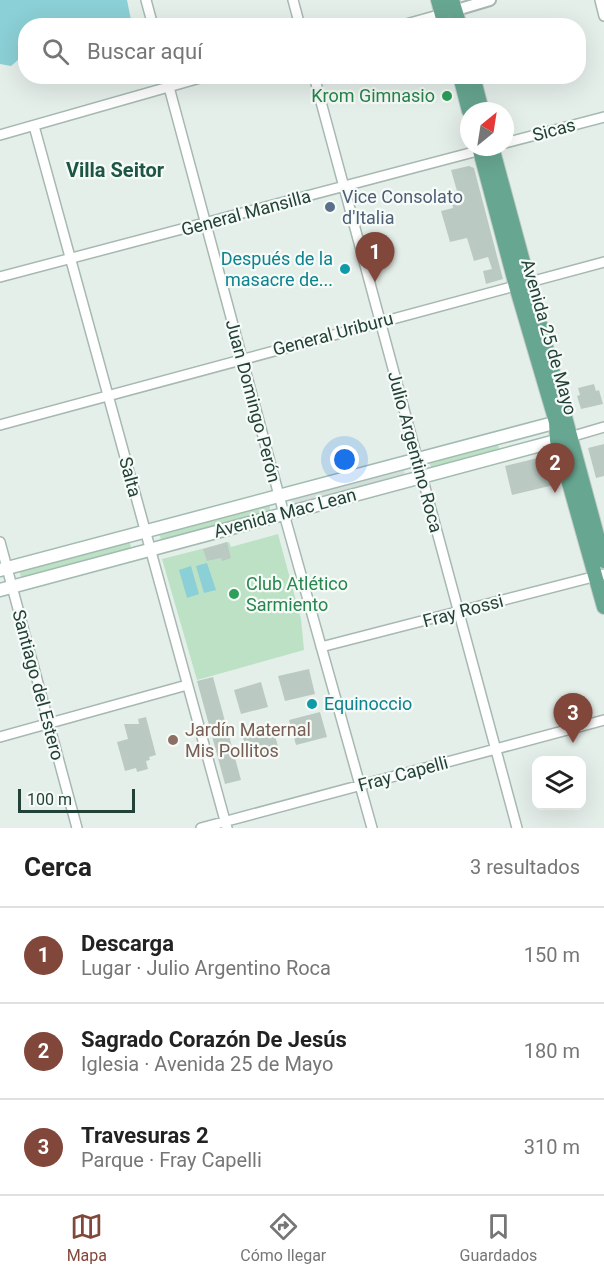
<!DOCTYPE html>
<html lang="es">
<head>
<meta charset="utf-8">
<style>
	:root { --surface:#fff; --page:#f2f2f2; --text:#222; --muted:#767676; --line:#e0e0e0; --accent:#82473b }
	body { margin:0; font-family:Roboto,sans-serif; background:var(--page); color:var(--text) }
	.controls { position:absolute; right:18px; bottom:18px; display:grid; overflow:hidden; border-radius:12px; box-shadow:0 6px 24px #0002 }
	.controls button { width:54px; height:54px; display:grid; place-items:center; padding:0; border:0; border-bottom:2px solid var(--line); background:var(--surface); color:var(--text); font:30px sans-serif }
	.compass { position:absolute; left:460px; top:102px; width:54px; height:54px; border-radius:50%; background:var(--surface); box-shadow:0 6px 24px #0002; rotate:30deg }
	.scale { position:absolute; left:18px; bottom:15px; width:117px; box-sizing:border-box; padding-left:6px; border:3px solid #234237; border-top:0; font-size:16px; line-height:21px; white-space:nowrap; color:#234237; -webkit-text-stroke:4px #f6fbf8; paint-order:stroke }
	.you { position:absolute; left:345px; top:460px; width:21px; height:21px; margin:-15px; border:4px solid #fff; border-radius:50%; background:#1a73e8; box-shadow:0 0 0 9px #1a73e833 }
	.badge { display:grid; place-items:center; width:39px; height:39px; border-radius:50%; background:var(--accent); color:#fff; font-size:20px; font-weight:700 }
	.pin { position:absolute; translate:-50% -50px; filter:drop-shadow(0 2px 3px #0008) }
	.pin::after { content:''; position:absolute; top:32px; width:21px; height:18px; background:inherit; clip-path:polygon(0 0,100% 0,50% 100%) }
	.list { margin:0; padding:0; list-style:none }
	h2 { display:flex; justify-content:space-between; align-items:center; height:78px; margin:0; padding:0 24px; font-size:26px }
	h2 small { font-size:20px; font-weight:400; color:var(--muted) }
	.list li { display:grid; grid-template-columns:39px 1fr auto; gap:18px; align-items:center; box-sizing:border-box; height:96px; padding:0 24px; border-top:2px solid var(--line) }
	.list b { display:block; font-size:22px; white-space:nowrap }
	.list p { margin:0; font-size:20px; white-space:nowrap; color:var(--muted) }
	.list em { font-size:20px; font-style:normal; color:var(--muted) }
	.icon { flex:none; width:33px; height:33px; fill:none; stroke:currentColor; stroke-width:2; stroke-linecap:round; stroke-linejoin:round }
	.map { position:relative; flex:none; width:604px; height:828px; overflow:hidden }
	.search { position:absolute; background:var(--surface); box-shadow:0 6px 24px #0002; left:18px; right:18px; top:18px; height:66px; display:flex; align-items:center; gap:15px; box-sizing:border-box; padding:0 21px; border-radius:24px; color:var(--muted); font-size:22px }
	.sheet { height:366px; background:var(--surface) }
	nav { display:flex; justify-content:space-around; align-items:center; box-sizing:border-box; height:84px; border-top:2px solid var(--line); background:var(--surface); font-size:16px; color:var(--muted) }
	nav a { display:grid; justify-items:center; gap:3px }
	nav .on { color:var(--accent) }
	.map>svg:first-child { display:block }
	.built { fill:#d3dfd8 }
	.green { fill:#bde1c4 }
	.water { fill:#8bd0d6 }
	.building { fill:#bacac2 }
	.lines { fill:none; stroke-linecap:round; stroke-linejoin:round }
	.minor-casing { stroke:#a7b8b1; stroke-width:12 }
	.tertiary-casing { stroke:#a7b8b1; stroke-width:14 }
	.secondary-casing { stroke:#a2bbb1; stroke-width:15 }
	.primary-casing { stroke:#c1cac7; stroke-width:16 }
	.minor { stroke:#fff; stroke-width:9 }
	.tertiary { stroke:#fff; stroke-width:10 }
	.secondary { stroke:#fff; stroke-width:12 }
	.primary { stroke:#67a691; stroke-width:14 }
	.leisure-dot { fill:#2e9e5b; stroke:#f6fbf8; stroke-width:2 }
	.service-dot { fill:#5c6f8a; stroke:#f6fbf8; stroke-width:2 }
	.culture-dot { fill:#0f9aa8; stroke:#f6fbf8; stroke-width:2 }
	.education-dot { fill:#8d6e63; stroke:#f6fbf8; stroke-width:2 }
	.labels { text-anchor:middle; stroke-width:4.5; stroke-linejoin:round; paint-order:stroke }
	.leisure-label { font-size:18px; fill:#27864d; stroke:#f6fbf8; text-anchor:end }
	.street-label { font-size:18px; fill:#234237; stroke:#f6fbf8 }
	.service-label { font-size:18px; fill:#4e5e75; stroke:#f6fbf8; text-anchor:start }
	.culture-label { font-size:18px; fill:#0d838f; stroke:#f6fbf8; text-anchor:end }
	.education-label { font-size:18px; fill:#785e54; stroke:#f6fbf8; text-anchor:start }
	.neighbourhood-label { font-size:20px; font-weight:bold; fill:#1d5644; stroke:#f6fbf8 }
</style>
</head>
<body>
<div class="map">
<svg width="604" height="828" viewBox="0 0 604 828">
	<rect width="100%" height="100%" fill="#e5efea"/>
	<path class="built" d="M403,468L406,478L293,508L291,498Z"/>
	<path class="green" d="M498,443L499,449L497,452L435,469L431,468L430,462Z
		M269,503L271,513L162,543L159,533Z
		M278,534L301,619L304,650L197,680L162,559L229,542L231,547Z
		M129,540L132,550L22,580L19,570Z"/>
	<path class="water" d="M0,0H127L131,20L66,22L62,25L26,26L25,54L11,66L0,64Z
		M207,563L216,590L204,593L196,566Z
		M191,566L199,594L187,598L179,570Z"/>
	<path class="building" d="M469,166L474,168L503,279L486,284L483,271L492,269L488,257L474,261L467,238L450,242L441,211L453,208L449,193L457,191L451,170Z
		M594,384L596,391L599,390L603,404L581,409L577,396L580,395L578,388Z
		M604,444V476L596,478L588,448Z
		M546,456L547,461L552,459L558,484L512,495L505,466Z
		M227,542L231,558L222,561L221,558L207,561L203,549Z
		M309,669L315,694L285,701L278,676Z
		M213,677L241,780L225,784L197,681Z
		M261,682L268,707L241,714L234,690Z
		M320,712L327,737L296,745L289,720Z
		M146,717L156,755L149,757L150,760L146,761L148,769L137,772L136,768L125,771L117,742L128,739L124,724H139L138,719Z
		M272,725L279,750L249,758L242,734Z"/>
	<g class="lines">
		<g class="minor-casing">
			<path id="minor" d="M146,0L153,26
				M293,0L300,26
				M600,0L604,16
				M399,26L442,14
				M166,76L284,514L372,828
				M314,76L517,828
				M34,126L227,828
				M0,135L207,76
				M505,143L604,117
				M0,277L485,149
				M0,425L604,262
				M570,437L604,427
				M0,542L77,828
				M321,647L604,574
				M0,737L187,685
				M201,828L604,720"/>
		</g>
		<g class="tertiary-casing">
			<path id="tertiary" d="M450,12L490,0"/>
		</g>
		<g class="secondary-casing">
			<path id="secondary" d="M0,570L565,420
				M0,590L567,438"/>
		</g>
		<g class="primary-casing">
			<path id="primary" d="M438,0L445,26
				M452,0L460,26
				M460,76L469,111
				M473,76L482,111
				M479,147L516,286L556,422L557,440L604,607
				M492,147L604,561"/>
		</g>
		<use href="#minor" class="minor"/>
		<use href="#tertiary" class="tertiary"/>
		<use href="#secondary" class="secondary"/>
		<use href="#primary" class="primary"/>
	</g>
	<g class="leisure-dot">
		<circle cx="447" cy="96" r="6"/>
		<circle cx="234" cy="594" r="6"/>
	</g>
	<circle class="service-dot" cx="330" cy="207" r="6"/>
	<g class="culture-dot">
		<circle cx="345" cy="269" r="6"/>
		<circle cx="312" cy="704" r="6"/>
	</g>
	<circle class="education-dot" cx="173" cy="740" r="6"/>
	<g class="labels">
		<g class="leisure-label">
			<text x="435" y="102">Krom Gimnasio</text>
			<text x="246" y="590" text-anchor="start">Club Atlético<tspan x="246" dy="21">Sarmiento</tspan></text>
		</g>
		<g class="street-label">
			<text transform="translate(554 130) rotate(-15)" y="6">Sicas</text>
			<text transform="translate(246 213) rotate(-15)" y="6">General Mansilla</text>
			<text transform="translate(333 334) rotate(-15)" y="6">General Uriburu</text>
			<text transform="translate(549 337) rotate(74)" y="6">Avenida 25 de Mayo</text>
			<text transform="translate(253 401) rotate(75)" y="6">Juan Domingo Perón</text>
			<text transform="translate(415 452) rotate(75)" y="6">Julio Argentino Roca</text>
			<text transform="translate(130 477) rotate(75)" y="6">Salta</text>
			<text transform="translate(285 513) rotate(-15)" y="6">Avenida Mac Lean</text>
			<text transform="translate(463 611) rotate(-15)" y="6">Fray Rossi</text>
			<text transform="translate(38 685) rotate(75)" y="6">Santiago del Estero</text>
			<text transform="translate(403 774) rotate(-15)" y="6">Fray Capelli</text>
		</g>
		<g class="service-label">
			<text x="342" y="203">Vice Consolato<tspan x="342" dy="21">d'Italia</tspan></text>
		</g>
		<g class="culture-label">
			<text x="333" y="265">Después de la<tspan x="333" dy="21">masacre de...</tspan></text>
			<text x="324" y="710" text-anchor="start">Equinoccio</text>
		</g>
		<g class="education-label">
			<text x="185" y="736">Jardín Maternal<tspan x="185" dy="21">Mis Pollitos</tspan></text>
		</g>
		<g class="neighbourhood-label">
			<text x="115" y="177">Villa Seitor</text>
		</g>
	</g>
</svg>
<div class="controls">
<button><svg class="icon" aria-label="layers" viewBox="0 0 24 24"><path d="M12 4l9 5-9 5-9-5zM3 14l9 5 9-5"/></svg></button>
</div>
<svg class="compass" viewBox="-18 -18 36 36"><path d="M0-13l5 13h-10z" fill="#e53935"/><path d="M0 13l5-13h-10z" fill="#767676"/></svg>
<div class="scale">100 m</div>
<div class="you"></div>
<div class="pin badge" style="left:375px;top:282px">1</div>
<div class="pin badge" style="left:555px;top:493px">2</div>
<div class="pin badge" style="left:573px;top:743px">3</div>
<div class="search"><svg class="icon" aria-label="search" viewBox="0 0 24 24"><circle cx="10" cy="10" r="6"/><path d="M15 15l6 6"/></svg>Buscar aquí</div>
</div>
<section class="sheet">
<h2>Cerca<small>3 resultados</small></h2>
<ul class="list">
<li><span class="badge">1</span><div><b>Descarga</b><p>Lugar · Julio Argentino Roca</p></div><em>150 m</em></li>
<li><span class="badge">2</span><div><b>Sagrado Corazón De Jesús</b><p>Iglesia · Avenida 25 de Mayo</p></div><em>180 m</em></li>
<li><span class="badge">3</span><div><b>Travesuras 2</b><p>Parque · Fray Capelli</p></div><em>310 m</em></li>
</ul>
</section>
<nav>
<a class="on"><svg class="icon" aria-label="map" viewBox="0 0 24 24"><path d="M3 6l6-2 6 2 6-2v14l-6 2-6-2-6 2zM9 4v14M15 6v14"/></svg>Mapa</a>
<a><svg class="icon" aria-label="directions" viewBox="0 0 24 24"><path d="M12 3l9 9-9 9-9-9zM9 14v-3h6M13 9l2 2-2 2"/></svg>Cómo llegar</a>
<a><svg class="icon" aria-label="saved" viewBox="0 0 24 24"><path d="M7 4h10v16l-5-4-5 4z"/></svg>Guardados</a>
</nav>
</body>
</html>
